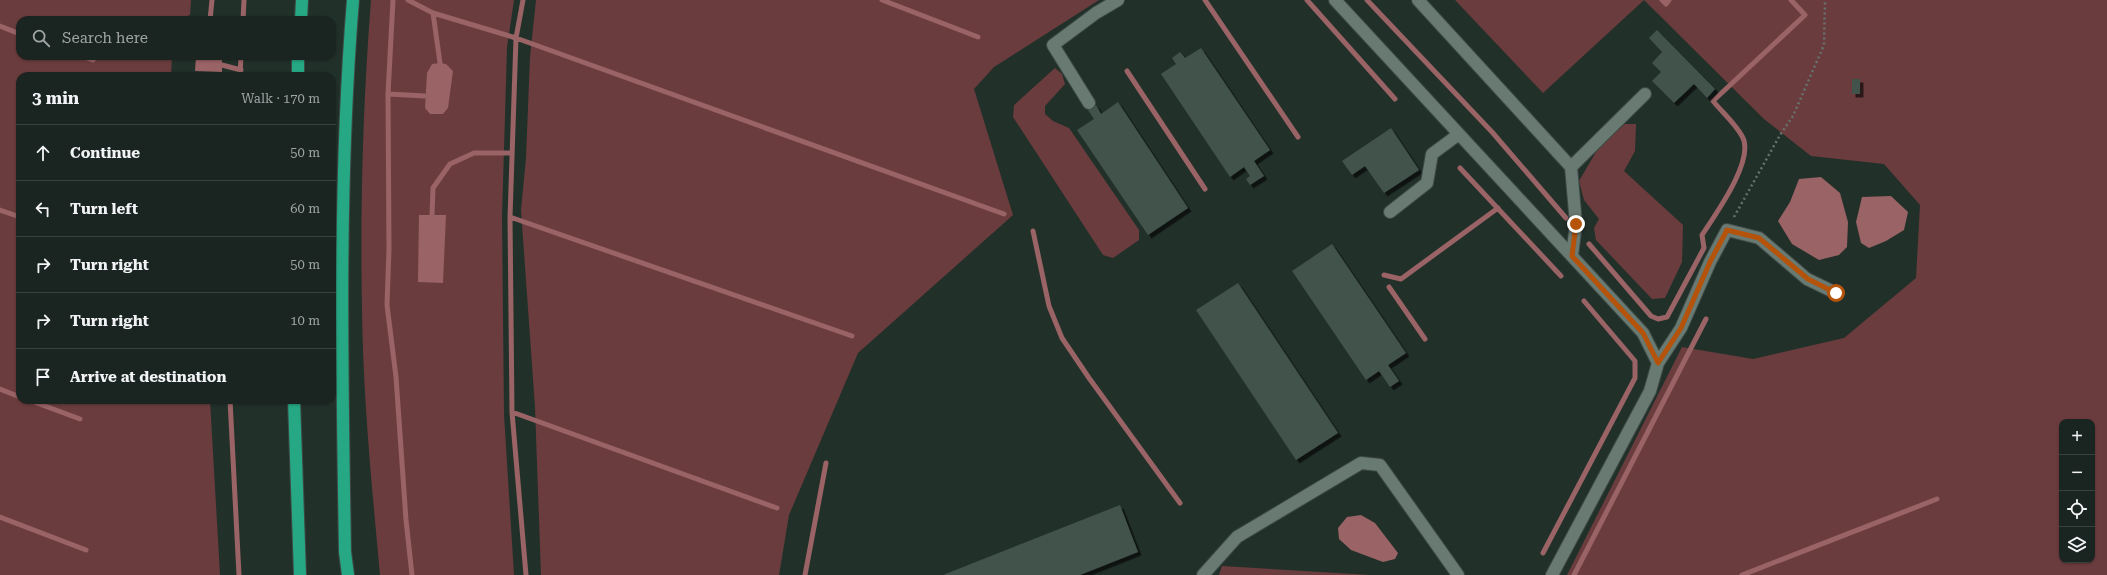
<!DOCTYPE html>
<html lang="en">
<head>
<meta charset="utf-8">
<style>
	:root { --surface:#1a2420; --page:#27302d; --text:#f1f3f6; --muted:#9fa4a5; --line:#38413e }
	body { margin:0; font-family:"Roboto Serif",serif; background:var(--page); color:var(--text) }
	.controls { position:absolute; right:12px; bottom:12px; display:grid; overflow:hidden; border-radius:8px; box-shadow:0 1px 3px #0004 }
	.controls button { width:36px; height:36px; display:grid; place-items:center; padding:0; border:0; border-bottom:1px solid var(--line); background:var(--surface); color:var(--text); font:20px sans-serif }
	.stop { position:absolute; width:12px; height:12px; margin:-9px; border:3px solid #b45309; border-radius:50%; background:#fff }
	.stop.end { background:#b45309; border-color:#fff; box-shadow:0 1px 4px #0008 }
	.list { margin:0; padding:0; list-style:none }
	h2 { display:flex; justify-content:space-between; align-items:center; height:52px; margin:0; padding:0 16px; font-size:17px }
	h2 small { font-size:13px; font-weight:400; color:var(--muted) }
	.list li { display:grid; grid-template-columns:26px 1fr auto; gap:12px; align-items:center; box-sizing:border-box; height:56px; padding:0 16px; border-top:1px solid var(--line) }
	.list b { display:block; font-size:15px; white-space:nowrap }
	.list em { font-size:13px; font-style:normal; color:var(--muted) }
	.icon { flex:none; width:22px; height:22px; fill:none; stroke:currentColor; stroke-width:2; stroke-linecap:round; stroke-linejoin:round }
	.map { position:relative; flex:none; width:2107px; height:575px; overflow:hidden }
	.search { position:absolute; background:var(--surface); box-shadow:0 1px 3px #0004; left:16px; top:16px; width:320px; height:44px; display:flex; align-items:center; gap:10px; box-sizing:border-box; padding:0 14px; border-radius:12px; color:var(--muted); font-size:15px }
	.panel { position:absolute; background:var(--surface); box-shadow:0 1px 3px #0004; left:16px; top:72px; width:320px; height:332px; border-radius:12px }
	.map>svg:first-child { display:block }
	.green { fill:#6b3c3e; fill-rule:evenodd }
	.water { fill:#9a6365 }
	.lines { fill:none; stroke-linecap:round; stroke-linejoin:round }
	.stream { stroke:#9a6365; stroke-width:5 }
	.building { fill:#42524c; filter:url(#shadow) }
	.minor-casing { stroke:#3e4a46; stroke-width:14 }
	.highway-casing { stroke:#3e4a46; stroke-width:14 }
	.path { stroke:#66726d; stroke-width:2.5; stroke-dasharray:2 3; stroke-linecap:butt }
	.minor { stroke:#697a73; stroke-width:12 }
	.highway { stroke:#25a883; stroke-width:12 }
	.route { stroke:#b45309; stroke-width:5 }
</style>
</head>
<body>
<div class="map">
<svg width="2107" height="575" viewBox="0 0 2107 575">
	<defs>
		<filter id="shadow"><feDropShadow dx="3.5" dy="3.5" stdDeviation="0" flood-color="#0009"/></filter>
	</defs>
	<rect width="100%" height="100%" fill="#22302a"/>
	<path class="green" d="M0,0H191L190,15L177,20H20V56H172L171,76H20V400H210L220,575H0Z
		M371,0H514L507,47L502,217L504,415L514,575H380C372,487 363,398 362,309C360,206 363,103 371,0Z
		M536,0H1099L994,67L974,89L1013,215L858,353L789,515L779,575H541L535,407L521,210L526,158L530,57Z
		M1455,0H2107V575H1567L1682,347L1753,359L1844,338L1916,278L1920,205L1884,164L1811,156L1764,119L1644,0L1543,93ZM2062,422H2092V560H2062Z
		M1055,68L1062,74L1065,84L1045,106V114L1053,121L1069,128L1139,230V240L1113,258L1103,255L1013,117L1014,105Z
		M1625,124H1636L1635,151L1624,171L1683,225L1682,262L1665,298L1652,299L1596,240L1594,228L1599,219L1584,200L1579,181L1599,147Z
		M1222,566L1371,575H1219Z"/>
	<path class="water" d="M196,56H222V72L195,71Z
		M440,63L446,64L453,71L448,108L443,114H430L425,108L427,73L432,64Z
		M1821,177L1840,193L1848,222L1847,247L1839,255L1819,260L1792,244L1778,221L1790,202L1799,179Z
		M1891,196L1908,212L1904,230L1886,241L1869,248L1861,243L1856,222L1862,197Z
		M419,215H446L443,283L418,282Z
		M1361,515L1375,523L1398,553L1395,559L1383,562L1351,550L1339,539L1338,528L1347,517Z"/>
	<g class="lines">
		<path class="stream" d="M393,0L388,94L389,249L387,305L396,377L406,520L412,575
			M408,0L433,13L516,38L1004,214
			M523,0L516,38L510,217L512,412L526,575
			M882,0L978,37
			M1205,0L1298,137
			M1307,0L1395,99
			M1367,0L1492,132L1566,218
			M1662,0L1666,4L1669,0
			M433,13L440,63
			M210,20L212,0
			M243,20L244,0
			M0,26L20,34
			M81,56L93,60
			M222,65L241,70
			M1127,71L1205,189
			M240,76L241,56
			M388,94L425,96
			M1460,168L1561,276
			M0,210L20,217
			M432,215L433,188L450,164L474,153H512
			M510,217L852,336
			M1033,231L1049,306L1062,338L1089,378L1180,503
			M1589,244L1651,316L1658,319L1667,317L1704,248L1702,235C1715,215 1756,159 1742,136C1735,123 1722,112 1713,101L1805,15L1791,0
			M1384,275L1401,279L1498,208
			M1389,287L1425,339
			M0,389L20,397
			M29,400L80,419
			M230,400L239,575
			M512,412L777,508
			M0,517L86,550
			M1543,553L1635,378V361L1584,301
			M805,575L826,463
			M1574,575L1706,319
			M1742,575L1937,499"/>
	</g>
	<path class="building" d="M1657,30L1715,89L1707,98L1694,84L1674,103L1652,81L1661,72L1652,63L1662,52L1649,38Z
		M1201,48L1270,150L1254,161L1264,176L1250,185L1246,179L1250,176L1244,167L1230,177L1161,74L1176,64L1172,58L1180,52L1185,58Z
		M1852,79H1860V94H1852Z
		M1118,102L1188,208L1148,235L1077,130L1094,119L1088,110L1096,105L1101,114Z
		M1391,128L1419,170L1384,193L1365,166L1352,175L1342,161Z
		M1332,244L1406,353L1388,365L1399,381L1390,387L1379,371L1366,380L1292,271Z
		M1238,283L1338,433L1296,460L1196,310Z
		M1120,505L1138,552L1080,575H943Z"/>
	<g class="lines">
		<g class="minor-casing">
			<path id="minor" d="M1335,0L1643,333L1658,363L1650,391L1552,575
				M1418,0L1571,167
				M1089,103L1053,45L1096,13L1118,0
				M1390,212L1427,183L1432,154L1459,134
				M1572,256L1576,224L1571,167L1645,94
				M1658,363L1681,328L1710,262L1727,230L1759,238L1807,279L1836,293
				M1203,575L1237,537L1361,463L1380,465L1458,575"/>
		</g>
		<g class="highway-casing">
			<path id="highway" d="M301,20L302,0
				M298,76V56
				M294,400L300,575
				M348,575L345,552C342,368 338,184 353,0"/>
		</g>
		<path class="path" d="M1734,217L1780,135L1793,116L1824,45L1825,0"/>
		<use href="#minor" class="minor"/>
		<use href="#highway" class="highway"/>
	</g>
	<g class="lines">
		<path class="route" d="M1576,224L1572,256L1643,333L1658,363L1681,328L1710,262L1727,230L1759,238L1808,279L1836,293"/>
	</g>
</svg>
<div class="controls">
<button>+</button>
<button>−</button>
<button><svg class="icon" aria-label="locate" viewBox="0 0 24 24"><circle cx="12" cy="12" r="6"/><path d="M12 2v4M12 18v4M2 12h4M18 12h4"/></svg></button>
<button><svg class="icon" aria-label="layers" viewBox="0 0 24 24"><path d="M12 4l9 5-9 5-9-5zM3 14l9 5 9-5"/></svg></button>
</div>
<div class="stop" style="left:1836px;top:293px"></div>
<div class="stop end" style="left:1576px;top:224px"></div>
<div class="search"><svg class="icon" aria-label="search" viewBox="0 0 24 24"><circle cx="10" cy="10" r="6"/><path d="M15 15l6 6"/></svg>Search here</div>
<section class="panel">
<h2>3 min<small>Walk · 170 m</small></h2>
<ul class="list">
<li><svg class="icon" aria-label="ahead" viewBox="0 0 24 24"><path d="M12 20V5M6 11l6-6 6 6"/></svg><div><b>Continue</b></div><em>50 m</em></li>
<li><svg class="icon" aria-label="left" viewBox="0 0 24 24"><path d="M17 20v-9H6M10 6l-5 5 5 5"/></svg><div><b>Turn left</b></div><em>60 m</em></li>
<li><svg class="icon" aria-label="right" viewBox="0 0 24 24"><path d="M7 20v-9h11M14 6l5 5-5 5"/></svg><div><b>Turn right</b></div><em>50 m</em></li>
<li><svg class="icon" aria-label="right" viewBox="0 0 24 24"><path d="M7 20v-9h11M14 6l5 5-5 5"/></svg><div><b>Turn right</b></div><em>10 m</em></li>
<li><svg class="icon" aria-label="arrive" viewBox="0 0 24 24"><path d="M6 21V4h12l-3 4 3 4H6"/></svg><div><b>Arrive at destination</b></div></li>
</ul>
</section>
</div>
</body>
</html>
